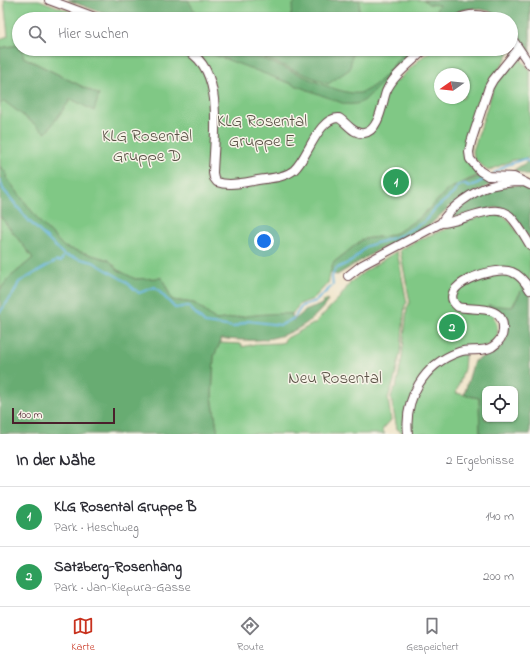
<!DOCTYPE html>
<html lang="de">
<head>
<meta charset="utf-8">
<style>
	:root { --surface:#fff; --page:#f2f2f3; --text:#2b2b33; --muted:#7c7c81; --line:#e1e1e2; --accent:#c8321e }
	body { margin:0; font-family:"Indie Flower",sans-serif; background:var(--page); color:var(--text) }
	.controls { position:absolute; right:12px; bottom:12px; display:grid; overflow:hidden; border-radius:8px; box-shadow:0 1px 3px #0004 }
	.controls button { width:36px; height:36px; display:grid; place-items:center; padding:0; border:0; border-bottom:1px solid var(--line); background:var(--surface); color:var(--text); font:20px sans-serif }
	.compass { position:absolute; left:434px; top:68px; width:36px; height:36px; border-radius:50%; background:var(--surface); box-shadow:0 1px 3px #0004; rotate:256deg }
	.scale { position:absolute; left:12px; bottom:10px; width:103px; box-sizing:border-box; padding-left:4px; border:2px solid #4a1f2b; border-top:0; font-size:11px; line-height:14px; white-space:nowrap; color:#4a1f2b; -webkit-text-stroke:3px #f7f3e8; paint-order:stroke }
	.you { position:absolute; left:264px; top:241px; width:14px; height:14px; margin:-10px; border:3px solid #fff; border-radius:50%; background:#1a73e8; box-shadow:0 0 0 6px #1a73e833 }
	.badge { display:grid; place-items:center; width:26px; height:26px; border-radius:50%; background:var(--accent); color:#fff; font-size:13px; font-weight:700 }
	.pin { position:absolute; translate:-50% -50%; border:2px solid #fff; box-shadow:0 1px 4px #0006 }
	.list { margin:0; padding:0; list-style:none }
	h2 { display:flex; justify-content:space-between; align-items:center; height:52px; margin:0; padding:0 16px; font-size:17px }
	h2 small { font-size:13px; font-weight:400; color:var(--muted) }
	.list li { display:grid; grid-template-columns:26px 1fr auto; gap:12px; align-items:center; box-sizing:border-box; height:60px; padding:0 16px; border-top:1px solid var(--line) }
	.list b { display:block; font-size:15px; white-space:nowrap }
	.list p { margin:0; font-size:13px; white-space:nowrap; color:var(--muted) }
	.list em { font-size:13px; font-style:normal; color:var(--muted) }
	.icon { flex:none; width:22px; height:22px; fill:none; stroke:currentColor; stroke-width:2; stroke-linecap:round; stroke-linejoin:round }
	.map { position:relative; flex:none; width:530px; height:434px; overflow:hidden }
	.search { position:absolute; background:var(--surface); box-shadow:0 1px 3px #0004; left:12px; right:12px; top:12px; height:44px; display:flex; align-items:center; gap:10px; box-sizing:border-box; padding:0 14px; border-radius:22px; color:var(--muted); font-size:15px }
	.sheet { height:172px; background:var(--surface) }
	nav { display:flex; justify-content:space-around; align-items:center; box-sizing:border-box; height:56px; border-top:1px solid var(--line); background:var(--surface); font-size:11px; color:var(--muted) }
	nav a { display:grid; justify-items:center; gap:2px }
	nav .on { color:var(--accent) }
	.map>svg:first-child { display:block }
	.green { fill:#80c885; stroke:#657458; fill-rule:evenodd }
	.forest { fill:#68ac72; stroke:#59664e; fill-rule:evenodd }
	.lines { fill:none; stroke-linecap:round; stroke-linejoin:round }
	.stream { stroke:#63b4de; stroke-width:2 }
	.street-casing { stroke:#633d43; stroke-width:10 }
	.street { stroke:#fff; stroke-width:8 }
	.labels { text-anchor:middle; stroke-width:3; stroke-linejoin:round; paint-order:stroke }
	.park-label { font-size:17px; fill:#5a5246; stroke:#f7f3e8 }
</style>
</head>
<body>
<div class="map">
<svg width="530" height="434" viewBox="0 0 530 434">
	<rect width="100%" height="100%" fill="#f7f3e8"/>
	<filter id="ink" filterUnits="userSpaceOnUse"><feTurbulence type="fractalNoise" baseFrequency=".025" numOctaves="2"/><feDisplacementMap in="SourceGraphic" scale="8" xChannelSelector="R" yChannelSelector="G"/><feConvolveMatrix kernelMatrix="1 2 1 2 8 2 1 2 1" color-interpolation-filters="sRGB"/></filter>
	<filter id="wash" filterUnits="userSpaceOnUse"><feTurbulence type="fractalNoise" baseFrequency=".012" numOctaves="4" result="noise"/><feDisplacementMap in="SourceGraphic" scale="16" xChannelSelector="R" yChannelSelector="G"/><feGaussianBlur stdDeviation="0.9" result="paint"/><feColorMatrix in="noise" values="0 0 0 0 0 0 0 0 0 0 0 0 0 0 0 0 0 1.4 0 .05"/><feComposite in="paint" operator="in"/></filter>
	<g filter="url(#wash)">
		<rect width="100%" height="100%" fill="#f1e5ca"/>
		<path class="green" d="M4,0H39L92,19H19V45L0,48V39L8,36Z
			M68,0H530V54L511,27V19C503,19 500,16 494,13C477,5 461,8 446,19H119Z
			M23,49H174L186,54L192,49H416L389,76L396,82L421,58L433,49H510L506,59L484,91L467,160L478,175L447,190L434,204L419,218L398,232L387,236L363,239L333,263L328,283L313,299L300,304L292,314L258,315L216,320L194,303L172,300L162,278L135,279L118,270L109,260L64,247L40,222L6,177L7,174L0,166V105L3,100L46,132L71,99L99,95L23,57ZM440,74H464V98H440Z
			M519,57L530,70V158L513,160L488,171L474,158L473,151L495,83L514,58Z
			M499,213L509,220L530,251V285L524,286L512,307L493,316C501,329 500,344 482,347C476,347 471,347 466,347L464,369L456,393L479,398L480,434H404L397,429L391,398L394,388H396L402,358L407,308L410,302L400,250C420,238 440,231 463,223C475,219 486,215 499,213Z
			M0,216L33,258L8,279L0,290Z
			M397,251L407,303L405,305L401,350L394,381L388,398L391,420L382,430L385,434H218L212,397L214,356L220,343L242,344V347L255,344L280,343L284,342L285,339L315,323L340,297L351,282L364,272Z"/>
		<path class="forest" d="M68,0H188L194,10V19H119Z
			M297,0H360L358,19H290L293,5Z
			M424,0H530V54L511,27V19H504L489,11L475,8L462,10L446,19H432L439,5L428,4Z
			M19,45V49H23V57L99,95L94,111L71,99L46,133L4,101L0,105V48Z
			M199,49C209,49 222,47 232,50C250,54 268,61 285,68C300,74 348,99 363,92C381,84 394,64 406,49H416L365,100C359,104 353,105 345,104Z
			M266,49H353L350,69L328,84L265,58Z
			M530,160V176L514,170Z
			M0,166L7,174L6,177L40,222L64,247L109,260L118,270L135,279L162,278L172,300L194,303L216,320C241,317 267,312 292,314L293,321L305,311L320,305L327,299L328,301C310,325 291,336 260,340C247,341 233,339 220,339V343L214,356L212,397L218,434H0V290L8,279L33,258L0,216Z
			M479,176L495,180L496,182L450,206L430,225L409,236L384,248L380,249L337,275L330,273L333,263L363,239L387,236L398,232L419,218L434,204L447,190Z
			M519,185L530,189V239L504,208H493L452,218L451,217V214L481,192L494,187Z
			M524,286L530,295V434H480L479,398L464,395L474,361L498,350L506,340L507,322L489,309L488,305L512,307ZM485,389H515V419H485Z"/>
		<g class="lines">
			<path class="stream" d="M494,173L507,165L524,159L530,162
				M0,180L3,189L29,221L64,255L93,262L125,281L139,293L155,287L175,308L188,306L205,323L234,327L248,321L281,325L294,318L302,306L316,301L333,285L332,277L335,269L352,261L367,246L399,236L424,222L435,209L454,193L457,187L463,184L469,187L472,186L487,178
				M0,312L14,293L19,282L56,261H61L64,255"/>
		</g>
	</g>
	<g filter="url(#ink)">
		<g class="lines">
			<g class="street-casing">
				<path id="street" d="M49,0L100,19
					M457,19C470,13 481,14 494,19
					M511,37L530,65
					M183,49C226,65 214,137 213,173L214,178L217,182C228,186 242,183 253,181C266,178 283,179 294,170C308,158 318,117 339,118C347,123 354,135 364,133C379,131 382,104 386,92C393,75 412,62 425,49
					M518,49L493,80L489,87L471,142L469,152L470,159L480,171L488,176L514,177L530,185
					M441,223C461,223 495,201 510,216C518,224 524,235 530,245
					M348,276L362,265L441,223C449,208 474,191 490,186C501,183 513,182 524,182
					M408,434C404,398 424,364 459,352C469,348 482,353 492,347C498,343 503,337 503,330C505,303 473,311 458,307C433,286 495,265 512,272C520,275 526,283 530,290"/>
			</g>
			<use href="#street" class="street"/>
		</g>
	</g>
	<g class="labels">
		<g class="park-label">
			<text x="262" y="126">KLG Rosental<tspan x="262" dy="20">Gruppe E</tspan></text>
			<text x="147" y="141">KLG Rosental<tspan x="147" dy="20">Gruppe D</tspan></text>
			<text x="335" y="383">Neu Rosental</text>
		</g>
	</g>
</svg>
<div class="controls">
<button><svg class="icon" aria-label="locate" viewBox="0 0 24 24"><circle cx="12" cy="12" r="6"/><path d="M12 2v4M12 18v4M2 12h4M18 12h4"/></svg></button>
</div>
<svg class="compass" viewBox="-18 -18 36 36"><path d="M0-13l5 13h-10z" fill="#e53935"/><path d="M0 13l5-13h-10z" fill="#7c7c81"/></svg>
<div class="scale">100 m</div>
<div class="you"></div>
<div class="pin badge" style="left:396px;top:182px;background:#2e9e5b">1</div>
<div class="pin badge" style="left:452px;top:327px;background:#2e9e5b">2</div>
<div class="search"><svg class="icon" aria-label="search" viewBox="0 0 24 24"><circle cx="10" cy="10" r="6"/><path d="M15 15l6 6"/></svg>Hier suchen</div>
</div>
<section class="sheet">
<h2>In der Nähe<small>2 Ergebnisse</small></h2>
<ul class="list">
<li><span class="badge" style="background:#2e9e5b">1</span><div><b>KLG Rosental Gruppe B</b><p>Park · Heschweg</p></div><em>140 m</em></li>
<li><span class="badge" style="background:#2e9e5b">2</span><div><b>Satzberg-Rosenhang</b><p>Park · Jan-Kiepura-Gasse</p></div><em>200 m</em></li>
</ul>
</section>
<nav>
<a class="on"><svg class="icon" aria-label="map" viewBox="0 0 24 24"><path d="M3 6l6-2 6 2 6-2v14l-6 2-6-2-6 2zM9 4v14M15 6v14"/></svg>Karte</a>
<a><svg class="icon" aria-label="directions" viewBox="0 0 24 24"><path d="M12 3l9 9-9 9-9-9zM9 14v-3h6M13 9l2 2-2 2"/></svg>Route</a>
<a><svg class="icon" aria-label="saved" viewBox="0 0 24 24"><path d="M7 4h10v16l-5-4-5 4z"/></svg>Gespeichert</a>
</nav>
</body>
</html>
